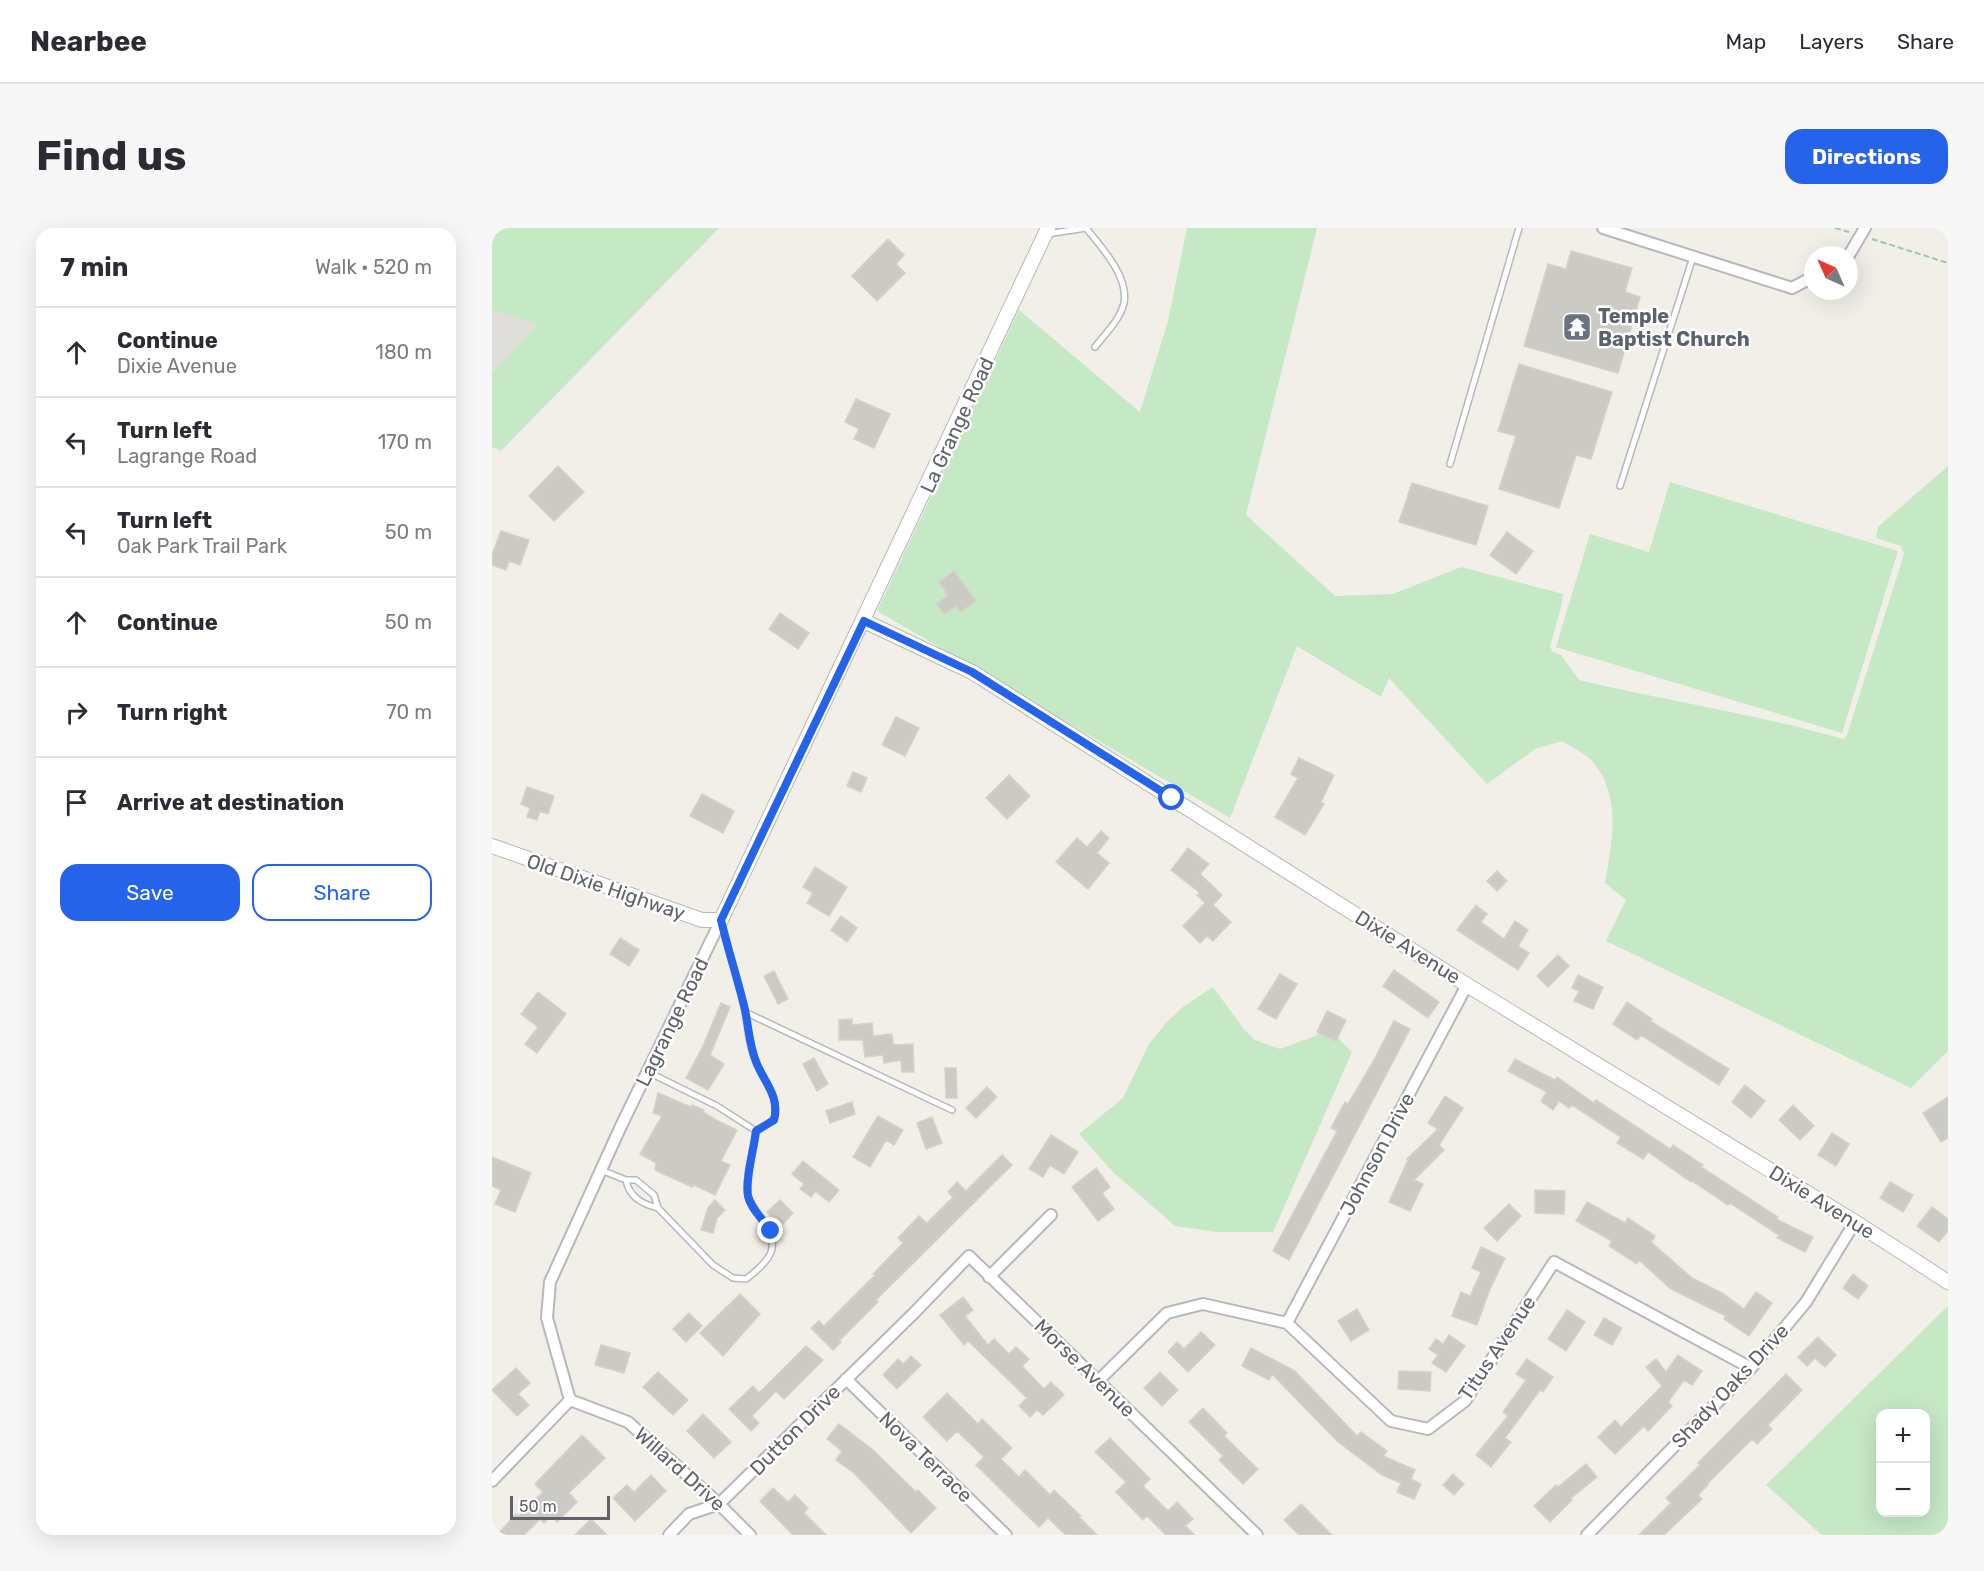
<!DOCTYPE html>
<html lang="en">
<head>
<meta charset="utf-8">
<style>
	:root { --surface:#fff; --page:#f7f7f7; --text:#2b2b33; --muted:#7c7c81; --line:#e1e1e2; --accent:#2563eb }
	body { margin:0; font-family:Rubik,sans-serif; background:var(--page); color:var(--text) }
	.controls { position:absolute; right:18px; bottom:18px; display:grid; overflow:hidden; border-radius:12px; box-shadow:0 6px 24px #0002 }
	.controls button { width:54px; height:54px; display:grid; place-items:center; padding:0; border:0; border-bottom:2px solid var(--line); background:var(--surface); color:var(--text); font:30px sans-serif }
	.compass { position:absolute; left:1312px; top:18px; width:54px; height:54px; border-radius:50%; background:var(--surface); box-shadow:0 6px 24px #0002; rotate:315deg }
	.scale { position:absolute; left:18px; bottom:15px; width:100px; box-sizing:border-box; padding-left:6px; border:3px solid #5f6368; border-top:0; font-size:16px; line-height:21px; white-space:nowrap; color:#5f6368; -webkit-text-stroke:4px #fff; paint-order:stroke }
	.stop { position:absolute; width:18px; height:18px; margin:-14px; border:4px solid #2563eb; border-radius:50%; background:#fff }
	.stop.end { background:#2563eb; border-color:#fff; box-shadow:0 2px 6px #0008 }
	.list { margin:0; padding:0; list-style:none }
	h2 { display:flex; justify-content:space-between; align-items:center; height:78px; margin:0; padding:0 24px; font-size:26px }
	h2 small { font-size:20px; font-weight:400; color:var(--muted) }
	.list li { display:grid; grid-template-columns:39px 1fr auto; gap:18px; align-items:center; box-sizing:border-box; height:90px; padding:0 24px; border-top:2px solid var(--line) }
	.list b { display:block; font-size:22px; white-space:nowrap }
	.list p { margin:0; font-size:20px; white-space:nowrap; color:var(--muted) }
	.list em { font-size:20px; font-style:normal; color:var(--muted) }
	.actions { display:flex; gap:12px; padding:18px 24px }
	.actions a { flex:1; padding:14px 0; border:2px solid var(--accent); border-radius:18px; text-align:center; font-size:21px; color:var(--accent) }
	.actions .main { background:var(--accent); color:#fff }
	.icon { flex:none; width:33px; height:33px; fill:none; stroke:currentColor; stroke-width:2; stroke-linecap:round; stroke-linejoin:round }
	.map { position:relative; flex:none; width:1456px; height:1307px; overflow:hidden; border-radius:18px }
	header { display:flex; align-items:center; gap:36px; box-sizing:border-box; height:84px; padding:0 30px; background:var(--surface); border-bottom:2px solid var(--line) }
	header strong { font-size:28px }
	nav { display:flex; gap:33px; margin-inline-start:auto; font-size:21px }
	.intro { display:flex; align-items:center; justify-content:space-between; box-sizing:border-box; height:144px; padding:0 36px }
	h1 { margin:0; font-size:42px }
	.button { padding:15px 27px; border-radius:18px; background:var(--accent); color:#fff; font-size:21px; font-weight:700 }
	main { display:flex; gap:36px; padding:0 36px }
	aside { flex:1; background:var(--surface); border-radius:18px; box-shadow:0 6px 24px #0002 }
	.map>svg:first-child { display:block }
	.industrial { fill:#e0deda }
	.green { fill:#c5e8c5; fill-rule:evenodd }
	.building { fill:#cccac5; stroke:#d6d1c6; stroke-width:1.5 }
	.lines { fill:none; stroke-linecap:round; stroke-linejoin:round }
	.service-casing { stroke:#b5b8bc; stroke-width:8 }
	.minor-casing { stroke:#b5b8bc; stroke-width:14 }
	.tertiary-casing { stroke:#b5b8bc; stroke-width:16 }
	.path { stroke:#9cc7a9; stroke-width:2; stroke-dasharray:6 3; stroke-linecap:butt }
	.service { stroke:#fff; stroke-width:5 }
	.minor { stroke:#fff; stroke-width:10 }
	.tertiary { stroke:#fff; stroke-width:14 }
	.route { stroke:#2563eb; stroke-width:8 }
	.labels { text-anchor:middle; stroke-width:5; stroke-linejoin:round; paint-order:stroke }
	.worship-label { font-size:20px; font-weight:bold; fill:#5b616d; stroke:#fff; text-anchor:start }
	.street-label { font-size:20px; fill:#5f6368; stroke:#fff }
</style>
</head>
<body>
<header>
<strong>Nearbee</strong>
<nav><a>Map</a><a>Layers</a><a>Share</a></nav>
</header>
<div class="intro"><h1>Find us</h1><a class="button">Directions</a></div>
<main>
<aside>
<h2>7 min<small>Walk · 520 m</small></h2>
<ul class="list">
<li><svg class="icon" aria-label="ahead" viewBox="0 0 24 24"><path d="M12 20V5M6 11l6-6 6 6"/></svg><div><b>Continue</b><p>Dixie Avenue</p></div><em>180 m</em></li>
<li><svg class="icon" aria-label="left" viewBox="0 0 24 24"><path d="M17 20v-9H6M10 6l-5 5 5 5"/></svg><div><b>Turn left</b><p>Lagrange Road</p></div><em>170 m</em></li>
<li><svg class="icon" aria-label="left" viewBox="0 0 24 24"><path d="M17 20v-9H6M10 6l-5 5 5 5"/></svg><div><b>Turn left</b><p>Oak Park Trail Park</p></div><em>50 m</em></li>
<li><svg class="icon" aria-label="ahead" viewBox="0 0 24 24"><path d="M12 20V5M6 11l6-6 6 6"/></svg><div><b>Continue</b></div><em>50 m</em></li>
<li><svg class="icon" aria-label="right" viewBox="0 0 24 24"><path d="M7 20v-9h11M14 6l5 5-5 5"/></svg><div><b>Turn right</b></div><em>70 m</em></li>
<li><svg class="icon" aria-label="arrive" viewBox="0 0 24 24"><path d="M6 21V4h12l-3 4 3 4H6"/></svg><div><b>Arrive at destination</b></div></li>
</ul>
<div class="actions"><a class="main">Save</a><a>Share</a></div>
</aside>
<div class="map">
<svg width="1456" height="1307" viewBox="0 0 1456 1307">
	<rect width="100%" height="100%" fill="#f1efe8"/>
	<path class="industrial" d="M0,82L44,95V97L4,141L0,143Z"/>
	<path class="green" d="M0,0H227L9,223L0,219V143L4,141L44,97L43,95L0,82Z
		M695,0H825L754,287L843,368L901,366L969,339L1071,366L1069,379L1058,419L1061,424L1069,427L1087,452C1175,473 1264,486 1351,511L1354,510L1412,326L1409,318L1384,310L1386,299L1456,238V823L1419,860L1114,713L1134,672L1113,655C1120,615 1130,568 1101,534C1094,526 1080,519 1070,513L1043,521L995,556L897,450L889,469L805,418L738,590L554,482L483,438L461,427L385,383L527,82L648,184L676,93Z
		M1178,254L1406,323L1350,505L1064,419L1098,306L1157,324Z
		M721,759L751,800L763,812L788,821L823,808L836,800L860,824L781,1004H725L683,998L621,944L587,906L631,870L657,816L675,794L691,779Z
		M1456,1078V1307H1330L1274,1257ZM1388,1186H1434V1284H1388Z"/>
	<path class="building" d="M396,11L412,27L404,36L413,45L385,73L360,48Z
		M1079,23L1140,40L1133,64L1148,69L1126,145L1032,118L1056,36L1074,41Z
		M1027,136L1120,164L1099,231L1084,227L1067,280L1007,261L1024,208L1006,203Z
		M364,171L398,186L382,220L362,211L367,201L353,194Z
		M66,238L92,264L62,293L37,268Z
		M920,255L996,278L984,317L907,294Z
		M9,303L37,312L28,337L17,333L14,342L0,337V327Z
		M1015,304L1041,323L1024,346L998,327Z
		M462,343L484,373L468,384L464,378L452,386L445,376L456,367L447,354Z
		M288,385L317,405L306,421L277,401Z
		M404,489L427,500L413,528L390,517Z
		M807,530L842,547L829,574L832,576L813,607L783,589L806,550L799,546Z
		M361,544L375,550L369,564L355,558Z
		M517,547L538,568L515,591L494,570Z
		M35,559L62,568L56,586L48,583L45,592L35,589L38,580L29,576Z
		M210,566L242,583L231,605L198,588Z
		M609,603L617,610L605,625L617,635L596,661L564,634L585,610L595,619Z
		M696,620L717,636L708,646L730,667L721,677L739,694L721,713L715,708L708,715L691,698L713,675L705,667L708,665L679,642Z
		M323,639L355,659L337,688L315,675L321,665L311,659Z
		M1005,643L1015,653L1005,663L995,653Z
		M984,677L995,686L989,694L1012,711L1023,693L1036,702L1026,718L1037,725L1026,742L965,702Z
		M349,688L365,700L355,714L339,702Z
		M128,710L147,722L137,738L118,726Z
		M1066,727L1077,738L1056,759L1045,748Z
		M902,742L947,774L936,790L891,758Z
		M282,743L296,771L286,776L272,748Z
		M788,746L805,756L784,791L766,781Z
		M1086,747L1111,759L1101,781L1082,773L1087,763L1080,760Z
		M46,764L74,786L45,825L33,816L46,799L29,786Z
		M1135,774L1160,791L1158,793L1237,841L1227,857L1149,807L1145,812L1121,796Z
		M229,775L238,779L218,827L232,836L216,862L194,850L211,818Z
		M835,783L854,792L844,813L825,804Z
		M360,791V797L380,795L381,808L400,806L401,817L421,816L422,844H410L409,832L392,835L391,827L373,829L371,812H347V792Z
		M902,793L918,801L797,1032L781,1023L845,903L839,900L853,874L856,876L881,834Z
		M322,830L336,856L325,863L311,836Z
		M1023,831L1063,852L1065,849L1102,875L1104,872L1178,921L1181,917L1211,937L1209,939L1286,989L1284,991L1321,1009L1313,1024L1285,1010L1287,1007L1238,975L1236,977L1200,953L1199,954L1156,924L1151,931L1125,915L1129,909L1080,877L1077,880L1067,873L1061,882L1049,873L1055,864L1016,843Z
		M453,840H464L465,870H454Z
		M1253,857L1273,873L1259,890L1240,874Z
		M495,859L505,869L484,890L474,880Z
		M166,865L199,879L200,877L212,882L211,884L226,893L245,902L229,933L238,937L223,967L202,957L200,959L163,942L164,935L148,926L170,888L161,885Z
		M953,868L971,880L947,917L952,922L922,952L931,956L918,983L897,974L916,932L915,931L946,901L936,895Z
		M1456,869V910L1449,914L1431,885Z
		M360,874L363,886L338,895L334,883Z
		M1301,877L1322,898L1308,912L1287,892Z
		M386,888L411,902L402,917L394,912L378,939L361,929Z
		M440,889L450,915L434,921L425,895Z
		M1340,905L1357,916L1344,938L1326,927Z
		M559,907L586,924L572,946L558,937L551,949L537,941Z
		M510,927L520,937L384,1072L386,1074L347,1113L349,1114L341,1122L319,1100L327,1093L332,1098L383,1047L381,1046L411,1015L406,1010L427,988L435,995L461,969L456,964L465,954L474,963Z
		M0,929L39,945L23,984L3,976L9,962L0,958Z
		M311,933L347,962L337,974L323,963L319,969L308,961L312,956L300,946Z
		M604,940L618,959L610,965L622,981L606,993L580,959Z
		M1398,954L1421,967L1411,984L1388,970Z
		M1043,962L1073,963L1072,986L1043,985Z
		M223,972L233,982L225,990L221,1005L209,1002L216,980Z
		M288,972L301,985L289,998L275,984Z
		M1095,974L1133,995L1136,990L1163,1008L1159,1014L1200,1050L1230,1065L1252,1081L1264,1064L1280,1075L1257,1108L1232,1091L1234,1088L1179,1061L1147,1032L1145,1036L1117,1018L1120,1013L1084,993Z
		M1017,976L1029,988L1005,1013L992,1000Z
		M1440,979L1456,991V1003L1447,1014L1425,998Z
		M989,1019L1013,1030L998,1061L985,1097L960,1088L969,1064L978,1068L989,1044L980,1040Z
		M1361,1046L1376,1058L1366,1071L1351,1060Z
		M248,1066L268,1086L231,1128L208,1105Z
		M471,1069L481,1082L473,1088L496,1117L502,1111L517,1126L524,1119L537,1131L530,1138L552,1161L559,1154L572,1167L551,1187L545,1182L538,1189L527,1178L535,1170L476,1113L472,1117L448,1087Z
		M865,1081L877,1102L859,1113L846,1093Z
		M1075,1082L1093,1094L1074,1123L1056,1111Z
		M197,1085L210,1098L194,1114L181,1101Z
		M1112,1090L1130,1100L1120,1117L1102,1107Z
		M709,1104L723,1117L696,1144L676,1124L685,1114L692,1121Z
		M957,1107L973,1118L954,1144L940,1135L946,1127L937,1121L944,1111L951,1116Z
		M1326,1109L1344,1127L1333,1139L1323,1130L1315,1138L1306,1129Z
		M109,1117L138,1125L132,1145L103,1137Z
		M314,1118L331,1132L292,1171L284,1163L260,1188L267,1195L259,1203L237,1181L261,1158L267,1165Z
		M759,1120L803,1143L865,1208L869,1204L895,1223L891,1228L923,1242L919,1251L929,1256L922,1271L905,1264L909,1255L890,1247L845,1213L780,1146L777,1152L750,1138Z
		M1186,1127L1210,1143L1200,1157L1192,1152L1176,1174L1180,1178L1156,1203L1152,1198L1123,1226L1106,1209L1123,1192L1129,1199L1170,1158L1154,1139L1164,1131L1174,1144Z
		M419,1128L429,1137L405,1161L391,1147L406,1131L411,1136Z
		M1035,1131L1061,1149L1051,1164L1048,1162L1013,1210L1019,1214L999,1239L984,1227L1016,1188L1011,1184L1034,1152L1024,1146Z
		M24,1140L38,1155L26,1166L37,1177L25,1188L0,1162Z
		M907,1143L939,1144L938,1163L906,1161Z
		M166,1144L196,1172L181,1187L151,1159Z
		M668,1144L686,1162L670,1178L652,1160Z
		M1294,1146L1310,1162L1276,1197L1280,1201L1265,1216L1260,1211L1215,1256L1216,1257L1206,1267L1210,1271L1172,1307H1147L1179,1275L1174,1270L1208,1237L1206,1235Z
		M455,1165L486,1196L490,1191L520,1220L509,1231L527,1249L533,1242L558,1267L562,1262L589,1288L587,1289L605,1307H574L556,1290L547,1299L484,1237L492,1229L465,1203L455,1213L431,1189Z
		M711,1180L735,1205L732,1208L766,1241L751,1256L727,1232L731,1228L697,1194Z
		M211,1186L239,1214L222,1230L195,1203Z
		M347,1196L380,1221L424,1264L426,1262L444,1280L419,1305L362,1245L344,1232L350,1223L335,1211Z
		M90,1207L113,1230L77,1265L85,1274L65,1294L59,1288L52,1295L48,1291L32,1307H5L24,1286L26,1288L51,1264L43,1256Z
		M618,1210L658,1251L651,1258L676,1283L685,1274L701,1291L693,1298L703,1307H674L655,1288L651,1292L624,1264L634,1254L603,1224Z
		M1094,1236L1105,1249L1078,1271L1080,1272L1058,1294L1042,1278L1064,1257L1066,1259Z
		M961,1246L972,1256L962,1267L951,1257Z
		M159,1247L174,1263L143,1293L121,1270L135,1257L142,1264Z
		M281,1260L296,1274L303,1267L316,1280L312,1285L334,1307H301L268,1273Z
		M809,1276L840,1307H807L792,1292Z
		M99,1291L115,1307H83Z"/>
	<g class="lines">
		<g class="service-casing">
			<path id="service" d="M594,0C609,19 637,48 632,75C628,92 613,106 603,119
				M555,6L594,0
				M958,236L1027,0
				M1128,258L1201,29
				M253,784L460,882
				M156,844L225,878L264,903
				M109,942L134,952
				M134,952H144L162,967L166,980C150,976 137,969 134,952Z
				M166,980L221,1037L241,1050L254,1051C278,1033 291,1018 270,991C265,984 258,976 256,967C253,947 262,923 264,903L282,892C288,870 273,855 265,837C257,819 256,801 253,783C247,753 236,723 229,693"/>
		</g>
		<g class="minor-casing">
			<path id="minor" d="M1111,0L1300,60L1321,49
				M1357,27L1373,0
				M497,1049L559,987
				M795,1095L975,757
				M354,1151L514,1307
				M606,1153L675,1085L711,1076L795,1095L899,1193L936,1201L973,1173L1062,1034L1259,1140
				M78,1172L55,1090L58,1054L129,898L229,692
				M78,1172L136,1194L227,1276L258,1307
				M0,1253L78,1172
				M177,1307L197,1286L227,1276L422,1085L477,1028L765,1307
				M1095,1307L1259,1140L1314,1074L1363,994"/>
		</g>
		<g class="tertiary-casing">
			<path id="tertiary" d="M372,393L480,444L975,757L1363,994L1456,1054
				M0,618L210,692H229L556,0"/>
		</g>
		<path class="path" d="M1343,0L1357,4
			M1380,11L1456,35"/>
		<use href="#service" class="service"/>
		<use href="#minor" class="minor"/>
		<use href="#tertiary" class="tertiary"/>
	</g>
	<g class="lines">
		<path class="route" d="M279,1003C272,993 259,981 256,968C253,952 262,920 264,903L282,892C288,869 273,855 265,836C257,818 257,800 253,782C246,752 236,722 229,692L372,393L480,444L680,570"/>
	</g>
	<defs>
		<g id="temple-square" transform="scale(1.5)"><rect x="-9" y="-9" width="18" height="18" rx="4" fill="#6b7280" stroke="#fff"/><path d="M0-6L5-2H3V0L6.5 2.5H4V6H1.5V3h-3V6H-4V2.5H-6.5L-3 0V-2H-5Z" fill="#fff"/></g>
	</defs>
	<g fill-rule="evenodd">
		<use href="#temple-square" x="1085" y="99"/>
	</g>
	<g class="labels">
		<g class="worship-label">
			<text x="1106" y="95">Temple<tspan x="1106" dy="23">Baptist Church</tspan></text>
		</g>
		<g class="street-label">
			<text transform="translate(465 197) rotate(-65)" y="7">La Grange Road</text>
			<text transform="translate(114 659) rotate(19)" y="7">Old Dixie Highway</text>
			<text transform="translate(916 719) rotate(32)" y="7">Dixie Avenue</text>
			<text transform="translate(180 794) rotate(-64)" y="7">Lagrange Road</text>
			<text transform="translate(885 926) rotate(-62)" y="7">Johnson Drive</text>
			<text transform="translate(1330 974) rotate(32)" y="7">Dixie Avenue</text>
			<text transform="translate(1005 1120) rotate(-56)" y="7">Titus Avenue</text>
			<text transform="translate(593 1140) rotate(44)" y="7">Morse Avenue</text>
			<text transform="translate(1238 1158) rotate(-47)" y="7">Shady Oaks Drive</text>
			<text transform="translate(303 1202) rotate(-45)" y="7">Dutton Drive</text>
			<text transform="translate(434 1229) rotate(44)" y="7">Nova Terrace</text>
			<text transform="translate(188 1241) rotate(42)" y="7">Willard Drive</text>
		</g>
	</g>
</svg>
<div class="controls">
<button>+</button>
<button>−</button>
</div>
<svg class="compass" viewBox="-18 -18 36 36"><path d="M0-13l5 13h-10z" fill="#e53935"/><path d="M0 13l5-13h-10z" fill="#7c7c81"/></svg>
<div class="scale">50 m</div>
<div class="stop" style="left:680px;top:570px"></div>
<div class="stop end" style="left:279px;top:1003px"></div>
</div>
</main>
</body>
</html>
